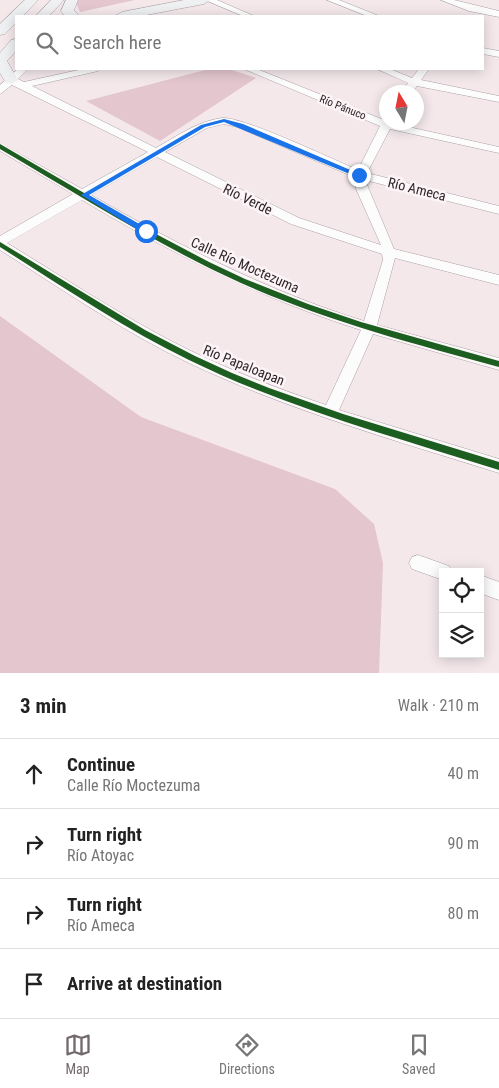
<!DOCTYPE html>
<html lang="en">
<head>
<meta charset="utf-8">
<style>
	:root { --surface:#fff; --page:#f6f6f6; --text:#222; --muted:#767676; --line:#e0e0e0; --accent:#73696c }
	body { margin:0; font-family:"Roboto Condensed",sans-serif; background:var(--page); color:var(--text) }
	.controls { position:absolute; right:15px; bottom:15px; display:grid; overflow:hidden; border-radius:0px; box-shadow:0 2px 12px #0003 }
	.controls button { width:45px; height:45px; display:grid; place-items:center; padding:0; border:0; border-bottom:1px solid var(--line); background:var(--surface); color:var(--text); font:25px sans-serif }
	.compass { position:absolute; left:379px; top:85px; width:45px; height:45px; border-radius:50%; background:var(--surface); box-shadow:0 2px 12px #0003; rotate:350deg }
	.stop { position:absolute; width:15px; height:15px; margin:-11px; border:4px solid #1a73e8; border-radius:50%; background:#fff }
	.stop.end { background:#1a73e8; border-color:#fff; box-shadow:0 1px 5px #0008 }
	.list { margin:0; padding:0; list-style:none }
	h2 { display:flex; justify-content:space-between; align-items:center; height:65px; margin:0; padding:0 20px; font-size:21px }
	h2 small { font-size:16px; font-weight:400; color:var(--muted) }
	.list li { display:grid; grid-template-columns:32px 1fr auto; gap:15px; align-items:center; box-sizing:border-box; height:70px; padding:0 20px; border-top:1px solid var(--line) }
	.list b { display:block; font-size:19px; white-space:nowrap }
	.list p { margin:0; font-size:16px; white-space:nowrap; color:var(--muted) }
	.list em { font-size:16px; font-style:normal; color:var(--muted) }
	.icon { flex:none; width:28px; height:28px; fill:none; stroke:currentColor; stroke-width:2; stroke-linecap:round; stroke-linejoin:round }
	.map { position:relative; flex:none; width:499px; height:673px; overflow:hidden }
	.search { position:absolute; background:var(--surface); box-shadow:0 2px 12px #0003; left:15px; right:15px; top:15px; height:55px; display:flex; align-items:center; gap:12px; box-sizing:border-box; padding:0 18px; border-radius:0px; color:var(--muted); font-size:19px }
	.sheet { height:345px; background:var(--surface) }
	nav { display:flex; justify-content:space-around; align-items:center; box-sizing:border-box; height:70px; border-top:1px solid var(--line); background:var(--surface); font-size:14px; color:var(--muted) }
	nav a { display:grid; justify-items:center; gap:2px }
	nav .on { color:var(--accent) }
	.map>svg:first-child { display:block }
	.green { fill:#e3c6ce }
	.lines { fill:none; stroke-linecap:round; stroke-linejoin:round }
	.street-casing { stroke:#aaa1a4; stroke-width:1 }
	.secondary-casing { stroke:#aaa1a4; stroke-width:1 }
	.street { fill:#fdfcfc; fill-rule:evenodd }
	.secondary { fill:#eff0f2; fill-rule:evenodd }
	.cycleway-casing { stroke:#fdf4f7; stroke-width:3 }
	.cycleway { fill:#1b5e20; fill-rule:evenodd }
	.route { fill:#1a73e8 }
	.labels { text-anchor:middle; stroke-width:5; stroke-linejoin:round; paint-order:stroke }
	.far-street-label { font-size:11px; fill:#2d2527; stroke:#fdf4f7 }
	.street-label { font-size:14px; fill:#2d2527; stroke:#fdf4f7 }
</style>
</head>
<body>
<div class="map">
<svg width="499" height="673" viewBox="0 0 499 673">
	<rect width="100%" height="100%" fill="#f4e8eb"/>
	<path class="green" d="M78,0H135L80,12L76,3Z
		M209,69H229L256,78L160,141L86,101Z
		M0,316L141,417L335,489L374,524L383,563L379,673H0Z"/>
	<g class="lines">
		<g class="street-casing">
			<path id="street" d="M205,0H217L254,16H243Z
				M327,0H339L379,16H367Z
				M441,0H454L499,11V17L469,11Z
				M483,48L499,51V57L483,54Z
				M18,69H28L18,79L24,82L83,69H100L98,71L32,86L156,148C177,136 198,121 222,118C242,116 334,160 358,170L380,126L244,69H257L384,120L386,119V122L499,147V153L390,129L367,173L499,206V214L365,180L394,249L499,275V285L395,258L377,325L499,358V370L373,334L339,410L499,459V473C394,440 288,410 189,363C122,331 62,289 0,250V236L73,194L0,151V143L82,189L148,152L12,85L0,94V85ZM224,124L237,127L354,177L356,189L381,245L299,218L165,152L207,128ZM157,157L291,224L382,254L383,260L364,321C267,291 178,245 91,195ZM82,200C171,253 262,299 361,330L326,405C273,387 221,367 171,341C114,311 61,276 7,243Z
				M377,69H390L412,78L419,69H429L421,80L499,96V102L417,86L412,92H402L408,83Z
				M418,555L449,566L452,572H443V580L412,569L409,563L412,557Z
				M480,575L499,582V600L480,593Z"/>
		</g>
		<g class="secondary-casing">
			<path id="secondary" d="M25,0H38L23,16H16V23L5,34L0,35V24Z
				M51,0H64L49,16H36Z
				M66,0H78L74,10L79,16H65L61,11Z
				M184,0H210L204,4L141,16H115L122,12Z
				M16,39V51L7,61L18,80L11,84L6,83L0,73V53L11,40Z"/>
		</g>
		<use href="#street" class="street"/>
		<use href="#secondary" class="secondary"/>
		<g class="cycleway-casing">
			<path id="cycleway" d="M0,144L139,225L209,262L245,279L308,304L361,322L499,361V367C411,343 324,320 241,283C157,245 79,195 0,149Z
				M0,242L145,330L195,356L232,373L269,388L343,414L499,462V470C395,437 287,408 189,360C123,328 62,286 0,247Z"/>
		</g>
		<use href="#cycleway" class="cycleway"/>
	</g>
	<path class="route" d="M224,119L243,124L362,175L357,177L224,122L205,127L89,195L148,229V233H143L81,195L201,125Z"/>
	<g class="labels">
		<g class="far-street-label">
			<text transform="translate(343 107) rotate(22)" y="4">Río Pánuco</text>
		</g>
		<g class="street-label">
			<text transform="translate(417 189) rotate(14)" y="5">Río Ameca</text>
			<text transform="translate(248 199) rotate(26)" y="5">Río Verde</text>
			<text transform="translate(245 265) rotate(24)" y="5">Calle Río Moctezuma</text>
			<text transform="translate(244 365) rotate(22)" y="5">Río Papaloapan</text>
		</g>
	</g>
</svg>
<div class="controls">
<button><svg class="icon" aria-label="locate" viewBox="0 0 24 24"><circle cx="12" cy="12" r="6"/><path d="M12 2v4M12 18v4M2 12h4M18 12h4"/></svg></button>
<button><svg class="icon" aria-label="layers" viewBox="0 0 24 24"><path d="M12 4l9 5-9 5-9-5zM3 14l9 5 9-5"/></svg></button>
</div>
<svg class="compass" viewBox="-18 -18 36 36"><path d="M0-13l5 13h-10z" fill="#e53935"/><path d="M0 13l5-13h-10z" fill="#767676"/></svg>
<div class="stop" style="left:146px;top:231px"></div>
<div class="stop end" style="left:359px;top:175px"></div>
<div class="search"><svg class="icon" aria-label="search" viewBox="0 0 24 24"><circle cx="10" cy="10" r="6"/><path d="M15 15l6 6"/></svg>Search here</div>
</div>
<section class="sheet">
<h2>3 min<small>Walk · 210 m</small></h2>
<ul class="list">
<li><svg class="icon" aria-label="ahead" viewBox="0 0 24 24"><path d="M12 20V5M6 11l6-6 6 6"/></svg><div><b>Continue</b><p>Calle Río Moctezuma</p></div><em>40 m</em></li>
<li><svg class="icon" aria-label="right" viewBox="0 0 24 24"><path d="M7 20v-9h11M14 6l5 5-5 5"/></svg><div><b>Turn right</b><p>Río Atoyac</p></div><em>90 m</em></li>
<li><svg class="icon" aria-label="right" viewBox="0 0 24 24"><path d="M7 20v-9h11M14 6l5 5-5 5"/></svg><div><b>Turn right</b><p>Río Ameca</p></div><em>80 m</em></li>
<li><svg class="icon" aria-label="arrive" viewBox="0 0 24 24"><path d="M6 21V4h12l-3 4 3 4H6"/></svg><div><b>Arrive at destination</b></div></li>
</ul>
</section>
<nav>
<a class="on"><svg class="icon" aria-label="map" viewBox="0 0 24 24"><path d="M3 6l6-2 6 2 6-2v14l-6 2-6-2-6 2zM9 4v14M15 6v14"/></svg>Map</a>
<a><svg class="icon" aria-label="directions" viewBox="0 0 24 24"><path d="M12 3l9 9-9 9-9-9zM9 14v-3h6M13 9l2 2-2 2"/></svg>Directions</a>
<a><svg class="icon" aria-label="saved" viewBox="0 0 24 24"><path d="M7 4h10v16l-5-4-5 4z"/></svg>Saved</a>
</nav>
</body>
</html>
